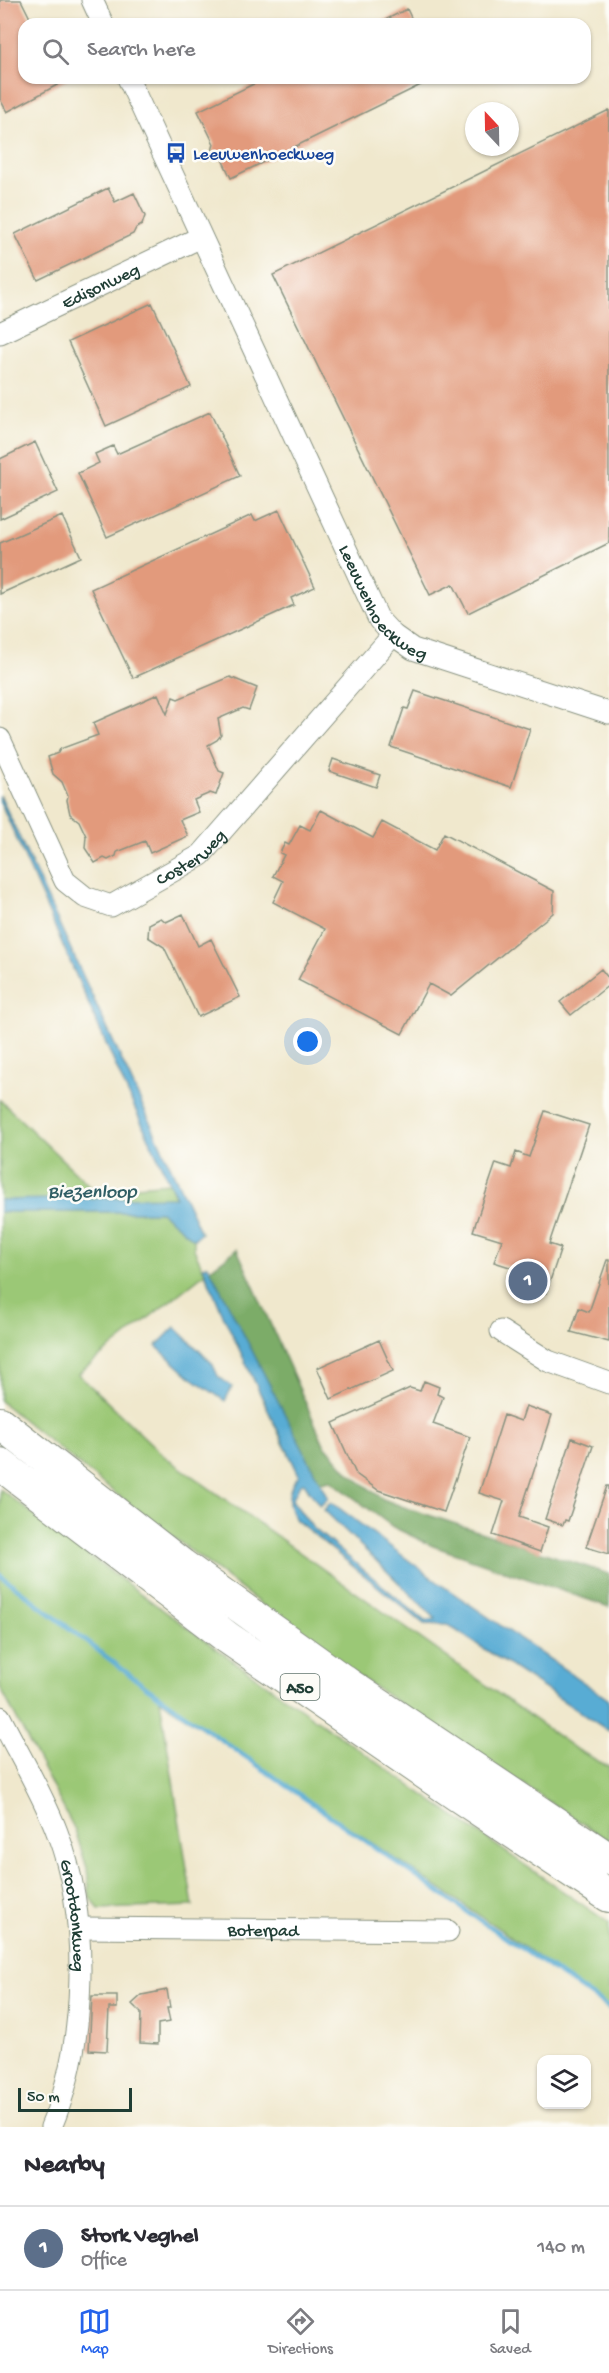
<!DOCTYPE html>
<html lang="en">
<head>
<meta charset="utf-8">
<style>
	:root { --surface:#fff; --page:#f7f7f7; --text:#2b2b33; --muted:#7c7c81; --line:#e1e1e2; --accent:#2563eb }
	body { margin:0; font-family:"Gochi Hand",sans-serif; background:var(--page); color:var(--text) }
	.controls { position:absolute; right:18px; bottom:18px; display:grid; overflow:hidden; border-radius:12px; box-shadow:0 2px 4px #0004 }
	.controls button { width:54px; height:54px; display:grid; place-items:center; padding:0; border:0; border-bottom:2px solid var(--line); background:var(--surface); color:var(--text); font:30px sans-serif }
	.compass { position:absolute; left:465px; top:102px; width:54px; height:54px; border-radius:50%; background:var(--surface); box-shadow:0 2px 4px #0004; rotate:338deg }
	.scale { position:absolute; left:18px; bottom:15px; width:114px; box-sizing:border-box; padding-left:6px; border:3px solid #1f3d34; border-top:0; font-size:16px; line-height:21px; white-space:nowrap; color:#1f3d34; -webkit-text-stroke:4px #fdfcf7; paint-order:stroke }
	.you { position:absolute; left:308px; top:1042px; width:21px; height:21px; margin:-15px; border:4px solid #fff; border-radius:50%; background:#1a73e8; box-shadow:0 0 0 9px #1a73e833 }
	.badge { display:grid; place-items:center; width:39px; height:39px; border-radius:50%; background:var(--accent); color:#fff; font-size:20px; font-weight:700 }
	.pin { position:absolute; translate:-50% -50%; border:3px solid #fff; box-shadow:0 2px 6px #0006 }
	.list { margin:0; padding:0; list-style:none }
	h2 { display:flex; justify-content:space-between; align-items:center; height:78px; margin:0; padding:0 24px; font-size:26px }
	h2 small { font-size:20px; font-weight:400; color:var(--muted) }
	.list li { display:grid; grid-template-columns:39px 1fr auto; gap:18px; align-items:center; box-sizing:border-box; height:84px; padding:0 24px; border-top:2px solid var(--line) }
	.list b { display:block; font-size:22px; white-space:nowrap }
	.list p { margin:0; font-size:20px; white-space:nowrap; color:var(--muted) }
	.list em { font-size:20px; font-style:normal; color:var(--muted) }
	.icon { flex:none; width:33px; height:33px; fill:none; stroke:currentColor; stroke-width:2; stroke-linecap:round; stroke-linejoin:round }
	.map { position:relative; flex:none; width:609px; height:2127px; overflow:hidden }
	.search { position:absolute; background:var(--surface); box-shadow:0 2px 4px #0004; left:18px; right:18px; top:18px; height:66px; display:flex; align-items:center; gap:15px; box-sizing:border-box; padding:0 21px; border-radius:18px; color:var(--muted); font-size:22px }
	.sheet { height:162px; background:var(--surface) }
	nav { display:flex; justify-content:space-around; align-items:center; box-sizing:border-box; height:84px; border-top:2px solid var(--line); background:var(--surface); font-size:16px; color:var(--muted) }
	nav a { display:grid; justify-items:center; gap:3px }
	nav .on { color:var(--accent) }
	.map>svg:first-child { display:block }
	.green { fill:#9bc876; stroke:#5d8255; stroke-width:1.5 }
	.forest { fill:#7cac67; stroke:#4e744e; stroke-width:1.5 }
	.water { fill:#58acd4; stroke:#3c7484; stroke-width:1.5 }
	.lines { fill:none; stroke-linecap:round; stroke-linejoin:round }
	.stream { stroke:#58acd4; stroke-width:4.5 }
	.building { fill:#e29a7c }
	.minor-casing { stroke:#889280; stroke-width:23 }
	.highway-casing { stroke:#889280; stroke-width:34 }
	.minor { stroke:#fff; stroke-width:21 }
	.highway { stroke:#fff; stroke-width:32 }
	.labels { text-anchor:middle; stroke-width:5; stroke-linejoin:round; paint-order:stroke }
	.shield { fill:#fdfcf7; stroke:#62766e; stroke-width:1.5 }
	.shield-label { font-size:16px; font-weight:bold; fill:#1f3d34 }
	.transit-label { font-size:18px; fill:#164399; stroke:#fdfcf7; text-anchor:start }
	.street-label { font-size:18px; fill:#1f3d34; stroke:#fdfcf7 }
	.water-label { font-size:20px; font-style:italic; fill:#305e64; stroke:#fdfcf7 }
</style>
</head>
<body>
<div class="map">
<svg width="609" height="2127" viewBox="0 0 609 2127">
	<rect width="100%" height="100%" fill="#fdfcf7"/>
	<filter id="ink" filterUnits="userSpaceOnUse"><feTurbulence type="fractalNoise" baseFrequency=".0167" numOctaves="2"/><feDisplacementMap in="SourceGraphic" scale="12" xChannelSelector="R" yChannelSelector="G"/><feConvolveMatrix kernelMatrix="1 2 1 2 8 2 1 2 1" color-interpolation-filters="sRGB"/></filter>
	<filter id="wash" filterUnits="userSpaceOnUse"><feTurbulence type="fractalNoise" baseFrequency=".008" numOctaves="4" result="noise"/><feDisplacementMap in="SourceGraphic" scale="24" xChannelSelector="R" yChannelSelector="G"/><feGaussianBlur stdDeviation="1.35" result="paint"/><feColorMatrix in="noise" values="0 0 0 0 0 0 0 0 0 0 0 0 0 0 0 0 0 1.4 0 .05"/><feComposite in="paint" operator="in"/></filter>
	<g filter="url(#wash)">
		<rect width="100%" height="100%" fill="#f0e8cd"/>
		<path class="green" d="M0,1100L94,1190L169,1183L176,1198L0,1200Z
			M0,1212H161L194,1239V1249L205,1273L78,1374L164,1456L576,1749L609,1767V1841L341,1665L102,1483L0,1401Z
			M0,1489C199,1640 404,1782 609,1923V2010L501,1930L160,1700L193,1906L99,1909L90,1898L87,1868L75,1830L0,1687Z"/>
		<path class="forest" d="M237,1249L324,1444L349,1473L383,1499L401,1506L609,1574V1607L433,1546L393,1527L330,1480L321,1482L309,1491L284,1445L205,1273Z"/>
		<path class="water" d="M0,795L201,1233L194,1239L161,1212H0V1200L176,1197L124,1085L0,801Z
			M208,1265L328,1498L320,1506L304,1483L300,1484L292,1500L312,1527L425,1621L436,1619L324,1510L331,1502L443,1586L609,1700V1731L448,1625L424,1624L296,1520C285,1504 287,1489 299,1475L222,1313L203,1267Z
			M175,1327L212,1363L218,1376L232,1387L225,1401L189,1376L156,1346Z"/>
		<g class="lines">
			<path class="stream" d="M0,1575L147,1688L453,1902L609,2008"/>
		</g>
		<g id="blocks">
			<path class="building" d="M0,0H21L33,24H24V78H70L7,112L0,99Z
				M407,9L414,24H377Z
				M266,78H435L231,178L219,153L212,151L214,144L198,111Z
				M609,110V543L468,613L453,584L430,595L273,275Z
				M108,188L115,202L134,193L145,216L142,225L136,228L133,234L38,280L15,234Z
				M152,303L191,387L106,426L68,342Z
				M210,412L240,476L107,537L78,473L99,463L95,454L113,446L117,454Z
				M35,442L58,492L0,519V459Z
				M279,510L315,587L291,598L294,605L133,678L91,589L252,515L255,521Z
				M62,516L81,557L0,594V543Z
				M230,677L257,688L249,710L243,708L218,719L221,735L217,740L208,745L219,771L224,773L216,795L210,793L194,800L199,812L180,820L188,836L150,853L145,841L117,852L116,856L108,860L104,858L95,863L85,848L86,836L79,821L70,814L67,800L68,796L62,782L53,774L48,757L58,753L60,749L98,735L93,723L158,694L167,714L173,697L178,699Z
				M415,691L530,729L511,787L391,747L404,708L408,709Z
				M333,759L380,775L376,787L329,771Z
				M321,810L373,838L382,822L435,850L444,833L554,891L553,913L451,996L429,984L402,1034L298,980L325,929L273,902L283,881L273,876L284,855L280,853L285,843L289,845L300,825L310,830Z
				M183,914L198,946L211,939L240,997L198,1017L164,947L148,937L149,924L161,918L166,922Z
				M601,969L609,979V985L571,1015L560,1002Z
				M545,1111L589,1125L549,1244L561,1248L546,1293L512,1282L516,1269L494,1262L502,1240L473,1231L496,1163L511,1168L516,1152L529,1157Z
				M607,1260H609V1342L571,1332L579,1308L589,1312Z
				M379,1340L393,1371L331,1399L317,1368Z
				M424,1381L439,1387L437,1394L443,1397L433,1424L470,1437L444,1512L378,1490L356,1474L333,1423L410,1388L420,1391Z
				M526,1406L552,1415L519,1517L548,1527L540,1552L493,1535L504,1501L479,1493L504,1415L521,1421Z
				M572,1438L593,1446L568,1521L565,1520L563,1525L545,1519Z
				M607,1486H609V1554L586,1547Z
				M167,1990L170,2008H167L170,2022L158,2024V2044L140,2043L141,2013L132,2004L142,1995Z
				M92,1996H117V2008H109L107,2051L89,2050Z"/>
		</g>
	</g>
	<g filter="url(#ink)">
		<use href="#blocks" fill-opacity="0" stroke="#889280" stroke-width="1.5"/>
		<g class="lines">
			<g class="minor-casing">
				<g id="minor">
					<path d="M92,0L103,24"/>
					<path id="s1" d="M128,78L379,620L393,635L413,649L609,713"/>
					<path id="s2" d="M0,333L201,237"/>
					<path id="s3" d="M0,739L65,881L85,897L111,906L201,855L393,635"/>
					<path d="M501,1331L548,1361L609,1383"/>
					<path id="s4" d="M0,1717C19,1755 42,1792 57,1832C90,1917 87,2043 51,2127"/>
					<path id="s5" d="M79,1928L448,1931"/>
				</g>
			</g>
			<g class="highway-casing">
				<path id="highway" d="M0,1423L182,1565L348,1684L609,1859
					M0,1464L228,1638L457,1795L609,1896"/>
			</g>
			<use href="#minor" class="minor"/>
			<use href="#highway" class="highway"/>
		</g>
	</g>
	<defs>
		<g id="bus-bare" transform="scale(1.62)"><path d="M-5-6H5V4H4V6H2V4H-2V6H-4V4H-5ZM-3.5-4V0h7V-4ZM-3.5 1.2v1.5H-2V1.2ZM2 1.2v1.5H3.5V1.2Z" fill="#1a4fb4" stroke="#fdfcf7" stroke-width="2.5" paint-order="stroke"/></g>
	</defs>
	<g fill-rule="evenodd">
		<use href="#bus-bare" x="176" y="153"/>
	</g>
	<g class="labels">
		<rect class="shield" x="280.5" y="1674" width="39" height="26" rx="4.5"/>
		<g class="shield-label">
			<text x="300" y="1693">A50</text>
		</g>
		<g class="transit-label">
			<text x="193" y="159">Leeuwenhoeckweg</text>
		</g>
		<g class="street-label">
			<text dy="6" stroke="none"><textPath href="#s2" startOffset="111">Edisonweg</textPath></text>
			<text dy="6" stroke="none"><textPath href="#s1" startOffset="586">Leeuwenhoeckweg</textPath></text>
			<text dy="6" stroke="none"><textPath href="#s3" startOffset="303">Costerweg</textPath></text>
			<text dy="6" stroke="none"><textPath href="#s4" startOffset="214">Grootdonkweg</textPath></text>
			<text dy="6" stroke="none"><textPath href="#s5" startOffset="184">Boterpad</textPath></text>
		</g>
		<g class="water-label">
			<text x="92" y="1197">Biezenloop</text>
		</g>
	</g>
</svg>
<div class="controls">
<button><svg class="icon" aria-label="layers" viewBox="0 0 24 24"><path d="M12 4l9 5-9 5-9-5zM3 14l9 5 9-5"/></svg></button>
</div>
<svg class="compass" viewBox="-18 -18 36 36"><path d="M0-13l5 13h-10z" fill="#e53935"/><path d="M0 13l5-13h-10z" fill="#7c7c81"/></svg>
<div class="scale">50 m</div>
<div class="you"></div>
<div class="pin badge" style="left:528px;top:1281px;background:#5c6f8a">1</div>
<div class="search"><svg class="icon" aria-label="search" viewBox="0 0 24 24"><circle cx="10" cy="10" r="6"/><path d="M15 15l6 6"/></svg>Search here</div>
</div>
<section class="sheet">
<h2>Nearby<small></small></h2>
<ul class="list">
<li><span class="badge" style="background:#5c6f8a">1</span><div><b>Stork Veghel</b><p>Office</p></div><em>140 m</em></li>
</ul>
</section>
<nav>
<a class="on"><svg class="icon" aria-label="map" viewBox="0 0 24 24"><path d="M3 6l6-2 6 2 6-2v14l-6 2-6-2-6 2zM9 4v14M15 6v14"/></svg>Map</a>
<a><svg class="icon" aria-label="directions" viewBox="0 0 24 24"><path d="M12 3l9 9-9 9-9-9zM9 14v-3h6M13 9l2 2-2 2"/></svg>Directions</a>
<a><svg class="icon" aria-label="saved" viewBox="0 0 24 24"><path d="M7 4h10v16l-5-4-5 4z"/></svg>Saved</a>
</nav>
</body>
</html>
